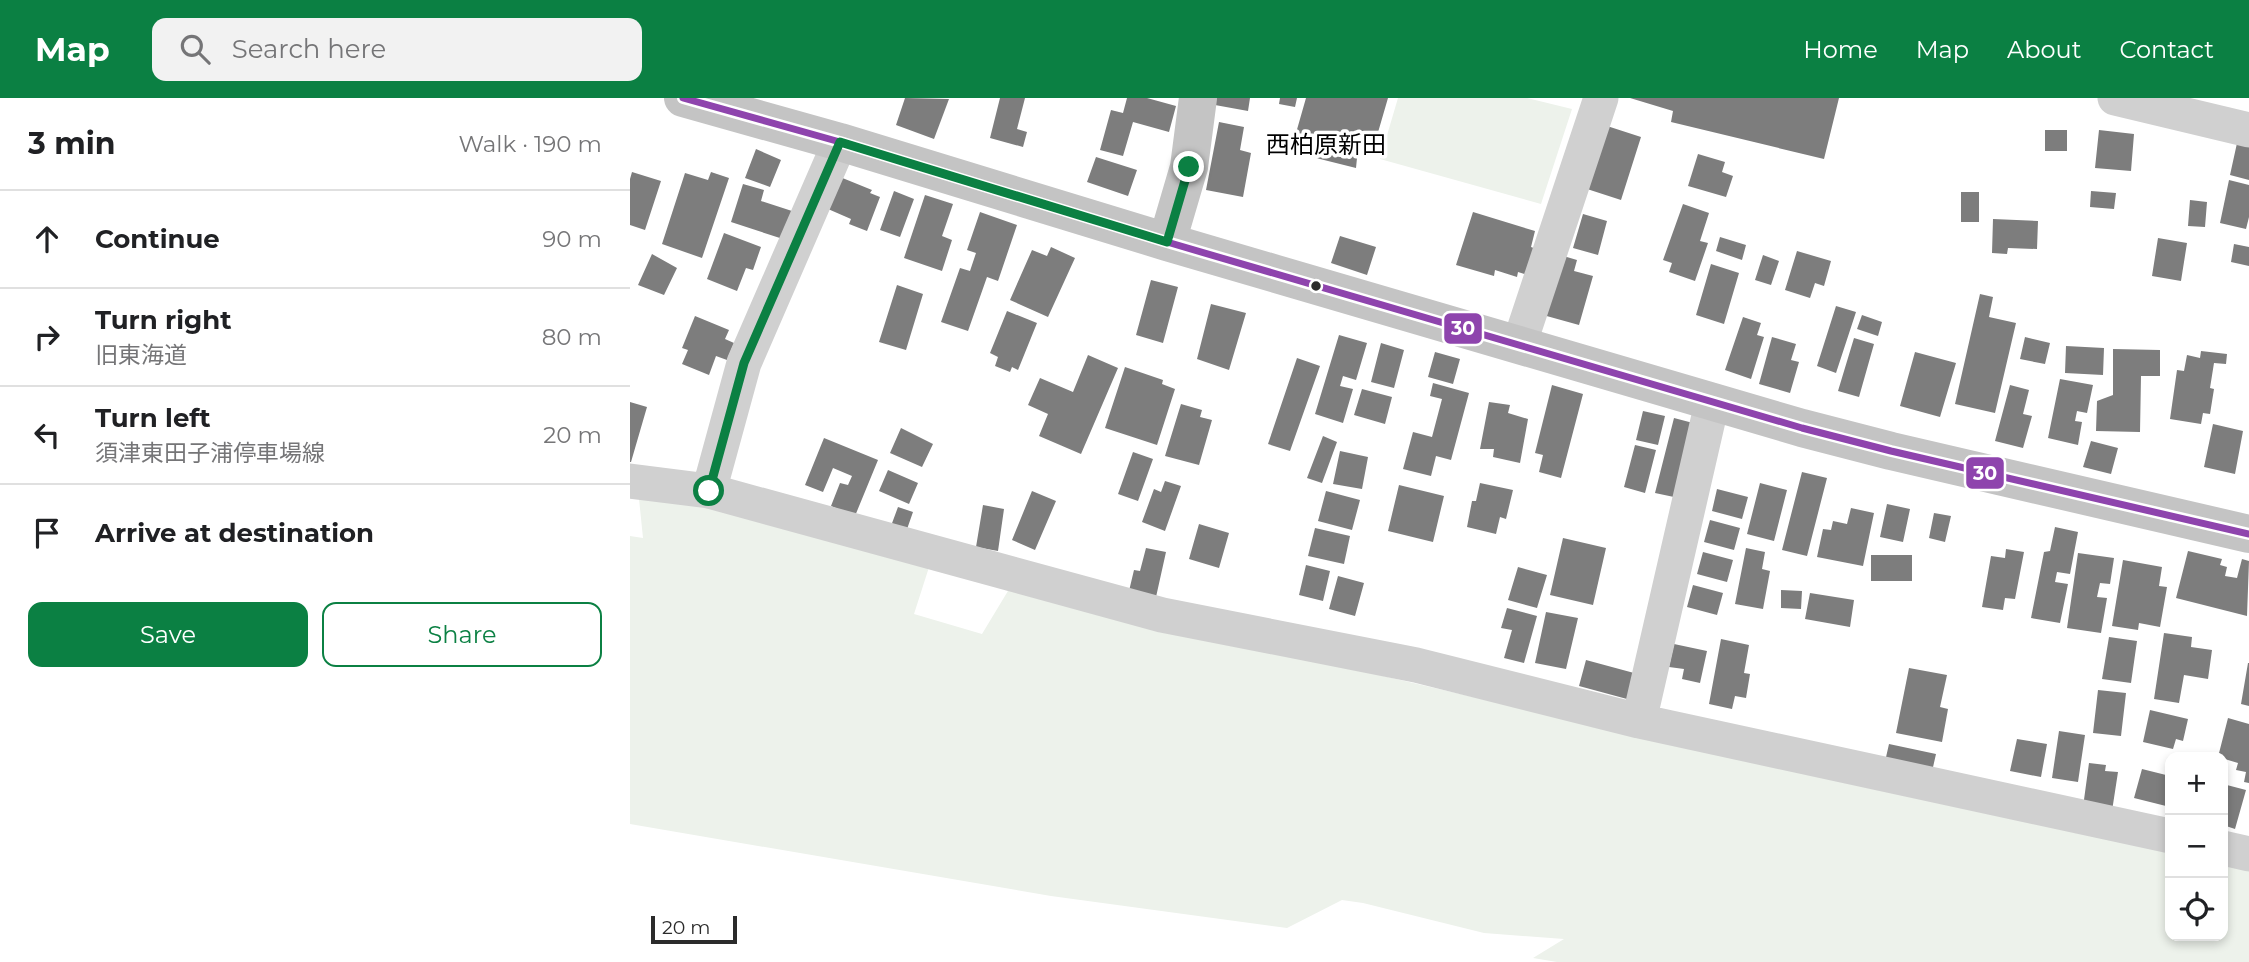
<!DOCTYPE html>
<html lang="en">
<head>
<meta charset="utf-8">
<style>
	:root { --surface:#fff; --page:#f2f2f2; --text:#202124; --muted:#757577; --line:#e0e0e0; --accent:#0b8043 }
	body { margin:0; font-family:Montserrat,"Noto Sans JP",sans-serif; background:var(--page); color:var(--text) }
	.controls { position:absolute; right:21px; bottom:21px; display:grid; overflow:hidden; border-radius:14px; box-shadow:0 4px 10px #0003 }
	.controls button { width:63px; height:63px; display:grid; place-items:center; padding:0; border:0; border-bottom:2px solid var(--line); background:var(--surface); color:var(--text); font:35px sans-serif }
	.scale { position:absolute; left:21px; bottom:18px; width:86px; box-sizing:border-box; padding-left:7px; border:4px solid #2b2b2b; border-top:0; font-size:19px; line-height:24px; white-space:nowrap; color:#2b2b2b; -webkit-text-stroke:5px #fff; paint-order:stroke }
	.stop { position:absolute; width:21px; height:21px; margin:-16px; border:5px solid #0b8043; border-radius:50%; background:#fff }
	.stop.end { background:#0b8043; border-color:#fff; box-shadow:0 2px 7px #0008 }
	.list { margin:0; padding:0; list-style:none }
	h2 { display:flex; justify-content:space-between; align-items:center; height:91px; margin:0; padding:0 28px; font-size:30px }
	h2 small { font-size:23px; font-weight:400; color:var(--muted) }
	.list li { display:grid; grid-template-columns:46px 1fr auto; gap:21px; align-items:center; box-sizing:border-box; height:98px; padding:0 28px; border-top:2px solid var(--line) }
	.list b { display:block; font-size:26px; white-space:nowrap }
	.list p { margin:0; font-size:23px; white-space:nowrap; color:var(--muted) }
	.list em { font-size:23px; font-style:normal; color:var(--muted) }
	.actions { display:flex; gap:14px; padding:21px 28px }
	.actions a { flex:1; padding:16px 0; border:2px solid var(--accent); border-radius:14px; text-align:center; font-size:24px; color:var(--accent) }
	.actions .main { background:var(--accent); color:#fff }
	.icon { flex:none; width:38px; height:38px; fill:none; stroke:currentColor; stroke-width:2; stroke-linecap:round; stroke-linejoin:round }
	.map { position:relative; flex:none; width:1619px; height:864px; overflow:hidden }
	header { display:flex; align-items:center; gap:42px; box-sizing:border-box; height:98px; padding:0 35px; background:var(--accent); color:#fff }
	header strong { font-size:33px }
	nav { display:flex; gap:38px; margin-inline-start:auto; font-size:24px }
	.search { width:490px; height:63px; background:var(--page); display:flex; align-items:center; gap:18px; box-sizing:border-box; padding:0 24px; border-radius:14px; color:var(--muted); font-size:26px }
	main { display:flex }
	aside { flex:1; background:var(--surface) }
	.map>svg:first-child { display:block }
	.green { fill:#edf2eb }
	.building { fill:#7d7d7d }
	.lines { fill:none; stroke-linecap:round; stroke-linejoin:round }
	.minor { stroke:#d0d0d0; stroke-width:35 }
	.major { stroke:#c4c4c4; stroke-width:38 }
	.bus-1-casing { stroke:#fff; stroke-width:12 }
	.bus-1 { stroke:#8e44ad; stroke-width:7 }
	.route { stroke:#0b8043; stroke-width:9 }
	.bus-dot { fill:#2b2b2b; stroke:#fff; stroke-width:2.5 }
	.labels { text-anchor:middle; stroke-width:7; stroke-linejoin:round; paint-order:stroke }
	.quarter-label { font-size:24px; fill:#000; stroke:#fff }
	.line-badge { stroke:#fff; stroke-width:2.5 }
	.badge-label { font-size:19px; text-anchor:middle; font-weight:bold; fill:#fff }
</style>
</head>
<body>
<header>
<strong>Map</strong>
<div class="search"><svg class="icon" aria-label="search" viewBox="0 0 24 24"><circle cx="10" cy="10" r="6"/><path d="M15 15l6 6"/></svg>Search here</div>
<nav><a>Home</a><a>Map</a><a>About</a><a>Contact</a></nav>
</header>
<main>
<aside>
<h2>3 min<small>Walk · 190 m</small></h2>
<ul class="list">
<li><svg class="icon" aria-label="ahead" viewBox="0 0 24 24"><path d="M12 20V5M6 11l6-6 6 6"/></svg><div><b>Continue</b></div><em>90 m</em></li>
<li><svg class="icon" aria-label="right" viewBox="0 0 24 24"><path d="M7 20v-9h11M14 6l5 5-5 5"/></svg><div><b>Turn right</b><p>旧東海道</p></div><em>80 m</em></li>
<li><svg class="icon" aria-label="left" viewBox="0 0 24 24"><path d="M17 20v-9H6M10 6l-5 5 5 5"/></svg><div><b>Turn left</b><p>須津東田子浦停車場線</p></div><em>20 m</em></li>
<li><svg class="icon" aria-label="arrive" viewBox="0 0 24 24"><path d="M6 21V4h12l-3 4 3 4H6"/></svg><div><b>Arrive at destination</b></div></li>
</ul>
<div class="actions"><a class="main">Save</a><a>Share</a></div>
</aside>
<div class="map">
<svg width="1619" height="864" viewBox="0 0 1619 864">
	<rect width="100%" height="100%" fill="#fff"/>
	<path class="green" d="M768,0H897L942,11L911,106L750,61Z
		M8,391L301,463L284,516L352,536L384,483L706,567L1123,664L1540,748V838H1593V760L1619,766V864H927L903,860L934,841L854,835L733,805L712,802L657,830L421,798L0,726V438L13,440Z"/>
	<path class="building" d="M275,0L319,1L304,41L266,27Z
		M370,0H395L387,31L397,34L393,49L360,40Z
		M497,0H517L546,8L539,34L503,24L493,58L470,52L481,12L493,15Z
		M586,0H620L618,13L585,7Z
		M650,0H667L665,9L649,6Z
		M676,0H758L742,55L728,50L726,70L674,57L679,41L666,35Z
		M1000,0H1209L1194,61L1041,24L1043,13Z
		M589,24L614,29L610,52L621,55L613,99L576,92Z
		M974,27L1011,39L991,102L954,90Z
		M1415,32H1437V53H1415Z
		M1469,32L1504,36L1501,73L1465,70Z
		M1609,36L1619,38V82L1600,77Z
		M126,51L151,62L140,89L115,80Z
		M1068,56L1095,64L1092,74L1103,78L1096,99L1058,88Z
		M466,59L507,72L498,98L457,84Z
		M2,74L31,83L15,132L0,127V81Z
		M81,74L99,80L72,160L32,146L55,75L78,82Z
		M210,79L242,92L240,95L250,99L237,133L219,126L221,121L198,111Z
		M1599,82L1619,87V119L1616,131L1590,125Z
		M113,86L134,92L131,103L162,113L153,141L101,124Z
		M264,93L284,101L270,139L250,132Z
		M1461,93L1486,95L1484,111L1460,109Z
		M1331,94H1349V124H1331Z
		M295,97L323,106L312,138L322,142L312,173L274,160Z
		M1560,102L1577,104L1575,129L1558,128Z
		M1053,106L1079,115L1070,143L1078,145L1065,183L1039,174L1042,165L1033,162Z
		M350,114L387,127L368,183L357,179L338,233L311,224L330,170L340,173L346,155L337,152Z
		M843,114L905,133L901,149L909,152L901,178L888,174L887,179L865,172L864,178L826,167Z
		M953,116L977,123L968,157L943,150Z
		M1363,121L1408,123L1407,151L1378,150L1377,156L1362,155Z
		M94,135L131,149L123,172L116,170L107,193L77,181Z
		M710,138L746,149L737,177L701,165Z
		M1090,139L1116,147L1112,162L1086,153Z
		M1528,140L1557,145L1551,183L1522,178Z
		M1604,146L1619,149V168L1601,164Z
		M421,149L445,160L418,219L380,202L402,152L417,158Z
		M1167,153L1201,163L1194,188L1185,185L1180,200L1155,192Z
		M22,156L47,170L34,197L8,187Z
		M930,157L947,162L944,173L963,178L949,227L913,217Z
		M1133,157L1149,163L1141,187L1125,182Z
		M1081,166L1109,175L1094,226L1066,217Z
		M521,182L548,189L533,245L506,237Z
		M267,187L293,196L276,252L249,244Z
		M1350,196L1363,199L1359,219L1386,225L1365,315L1325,306Z
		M581,206L616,215L599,272L567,261Z
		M1206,208L1226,214L1206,275L1187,268Z
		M377,213L407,225L388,272L382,269L380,274L365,268L368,259L360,255Z
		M1232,217L1252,224L1248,238L1227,231Z
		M65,218L99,232L95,241L104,245L97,262L86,258L79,277L52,266L58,252L52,250Z
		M1113,219L1131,225L1127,237L1134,239L1121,281L1095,272Z
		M709,237L737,245L726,282L713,278L710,288L723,291L713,325L685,316Z
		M1142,239L1166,246L1161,262L1169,264L1160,295L1129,286Z
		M1395,239L1420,245L1415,266L1390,261Z
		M1224,240L1244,246L1229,299L1208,293Z
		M751,245L774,252L764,290L741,284Z
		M1436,248L1474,250L1473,277L1435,275Z
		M1483,251L1530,252V278H1511L1510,334L1466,333L1467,303L1483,297Z
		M1571,253L1597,256L1596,266L1584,265L1580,290L1584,291L1580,316L1573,315L1571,326L1540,321L1547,272L1554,273L1557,257L1570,260Z
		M805,254L830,261L823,286L798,279Z
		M1285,254L1326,265L1310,319L1270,308Z
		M458,257L488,270L451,356L409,338L418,316L398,307L410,280L443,294Z
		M667,260L690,268L660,353L638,346Z
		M495,269L533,282L532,286L545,291L527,347L475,330Z
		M1430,281L1463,287L1457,315L1447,313L1445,323L1452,324L1448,347L1418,340Z
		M803,285L839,295L821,362L806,358L801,378L773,371L783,334L802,339L812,301L800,298Z
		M922,287L953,296L931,380L909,374L913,357L905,355Z
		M1380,287L1399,292L1393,316L1402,318L1393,350L1365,343Z
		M732,291L762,299L755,326L724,317Z
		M0,304L17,309L1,364H0Z
		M859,304L880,307L878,315L898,321L890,365L863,359L864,351H850Z
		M551,306L572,312L570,319L582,322L569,367L535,358Z
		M1013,313L1035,318L1028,347L1006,342Z
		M1044,320L1063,325L1044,399L1025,395Z
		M1583,326L1613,333L1605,376L1574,369Z
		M271,330L303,346L292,369L260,355Z
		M693,338L707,344L692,385L677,380Z
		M194,340L248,362L225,418L201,408L210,385L218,387L222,378L203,370L193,394L175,387Z
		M1461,343L1488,350L1481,376L1453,369Z
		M1005,347L1026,352L1015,395L994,389Z
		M710,353L738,359L732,391L703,386Z
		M503,354L523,361L508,403L488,396Z
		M258,372L288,385L279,406L249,393Z
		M1172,374L1197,380L1177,458L1152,452Z
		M535,383L551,388L535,433L512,424L524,391L531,394Z
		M850,385L883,392L876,421L870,419L866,436L837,429L842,403H846Z
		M1130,385L1157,392L1144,443L1117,436Z
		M769,387L814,398L803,444L758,433Z
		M1087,391L1118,399L1112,421L1082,413Z
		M402,393L426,403L405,452L382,442Z
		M696,393L730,402L722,432L688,423Z
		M1257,406L1280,411L1273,444L1250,439Z
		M353,407L374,411L368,453L346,449Z
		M268,409L283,414L276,434L261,428Z
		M1221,410L1244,415L1233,468L1187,459L1193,431L1201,432L1203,423L1217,426Z
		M1304,415L1321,418L1315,444L1299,440Z
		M1080,422L1110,430L1104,452L1074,444Z
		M569,426L599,435L589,470L559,461Z
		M1425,429L1448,434L1440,476L1427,474L1425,484L1438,486L1430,525L1401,520L1414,454L1420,453Z
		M685,430L720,438L714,466L678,458Z
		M933,440L976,450L963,507L920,497Z
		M516,450L536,454L526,499L499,493L504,472L510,473Z
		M1116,450L1135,454L1132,471L1140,473L1133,511L1105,506Z
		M1376,451L1394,454L1385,501L1375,500L1373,512L1352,509L1361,458L1375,460Z
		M1558,453L1592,461L1590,467L1597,469L1595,478L1607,480L1612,461L1619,463L1617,518L1546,500Z
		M1073,454L1103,462L1097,484L1067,476Z
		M1448,455L1484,460L1480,486L1470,485L1467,499L1477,500L1471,535L1437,530Z
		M1241,457H1282V483H1241Z
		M1493,462L1532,469L1529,488L1537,489L1530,529L1509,525L1508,532L1482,528Z
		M676,467L700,473L693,503L669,497Z
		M888,469L917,477L907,510L878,502Z
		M708,478L734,485L725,518L699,511Z
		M1063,487L1093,495L1087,517L1057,509Z
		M1151,492L1172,493L1171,511L1151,510Z
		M1180,495L1224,502L1220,529L1175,521Z
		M877,510L907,518L894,565L874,560L882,532L871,530Z
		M916,514L948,520L936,571L905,565Z
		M1534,535L1562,539L1561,549L1582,552L1578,581L1554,577L1549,605L1524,601Z
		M1479,539L1507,543L1501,585L1472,581Z
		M1091,541L1119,547L1114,575L1120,576L1116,600L1105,598L1102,611L1079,606Z
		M1044,546L1077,553L1070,585L1052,581L1054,571L1039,569Z
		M956,562L1004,575L997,601L949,588Z
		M1618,565H1619V608L1611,606Z
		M1279,570L1317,577L1310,609L1318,611L1312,644L1266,635Z
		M1468,592L1496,595L1491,638L1463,635Z
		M1520,612L1558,621L1553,643L1546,641L1543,651L1513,644Z
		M1598,620L1619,626V685L1614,684L1616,674L1606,672L1608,665L1588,659Z
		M1429,633L1455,637L1448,684L1422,680Z
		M1387,641L1417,646L1411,679L1380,673Z
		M1259,646L1306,656L1301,678L1254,668Z
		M1459,665L1476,667L1475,673L1488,674L1482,713L1453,709Z
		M1512,671L1540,678V709L1504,700Z
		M1593,686L1616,692L1605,731L1593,727Z"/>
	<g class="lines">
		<path class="minor" d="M1485,0L1619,32
			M889,247L971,0
			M0,383L79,393L532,517L786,567L1009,623L1540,738
			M79,393L114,265L210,44
			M1009,623L1082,305
			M1593,750L1619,756"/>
		<path class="major" d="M53,0L210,44L537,144L1172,330L1261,353L1619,436
			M537,144L559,69L568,0"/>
		<g class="bus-1-casing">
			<path id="bus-1" d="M53,0L210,44L537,144L1172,330L1261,353L1619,436"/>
		</g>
		<use href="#bus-1" class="bus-1"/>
	</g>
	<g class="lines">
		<path class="route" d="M79,393L114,265L210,44L537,144L559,69"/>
	</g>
	<circle class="bus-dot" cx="686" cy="188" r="6"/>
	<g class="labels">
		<g class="quarter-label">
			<text x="696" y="55">西柏原新田</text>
		</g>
	</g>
	<g class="line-badge">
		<rect x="813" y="214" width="40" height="33" rx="7" fill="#8e44ad"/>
		<rect x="1335" y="358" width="40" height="34" rx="7" fill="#8e44ad"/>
	</g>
	<g class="badge-label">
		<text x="833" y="237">30</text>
		<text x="1355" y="382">30</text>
	</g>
</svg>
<div class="controls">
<button>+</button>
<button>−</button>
<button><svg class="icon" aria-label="locate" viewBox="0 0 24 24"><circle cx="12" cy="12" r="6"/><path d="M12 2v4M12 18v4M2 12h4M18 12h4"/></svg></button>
</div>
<div class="scale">20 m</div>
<div class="stop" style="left:79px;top:393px"></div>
<div class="stop end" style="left:559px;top:69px"></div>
</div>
</main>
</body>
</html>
